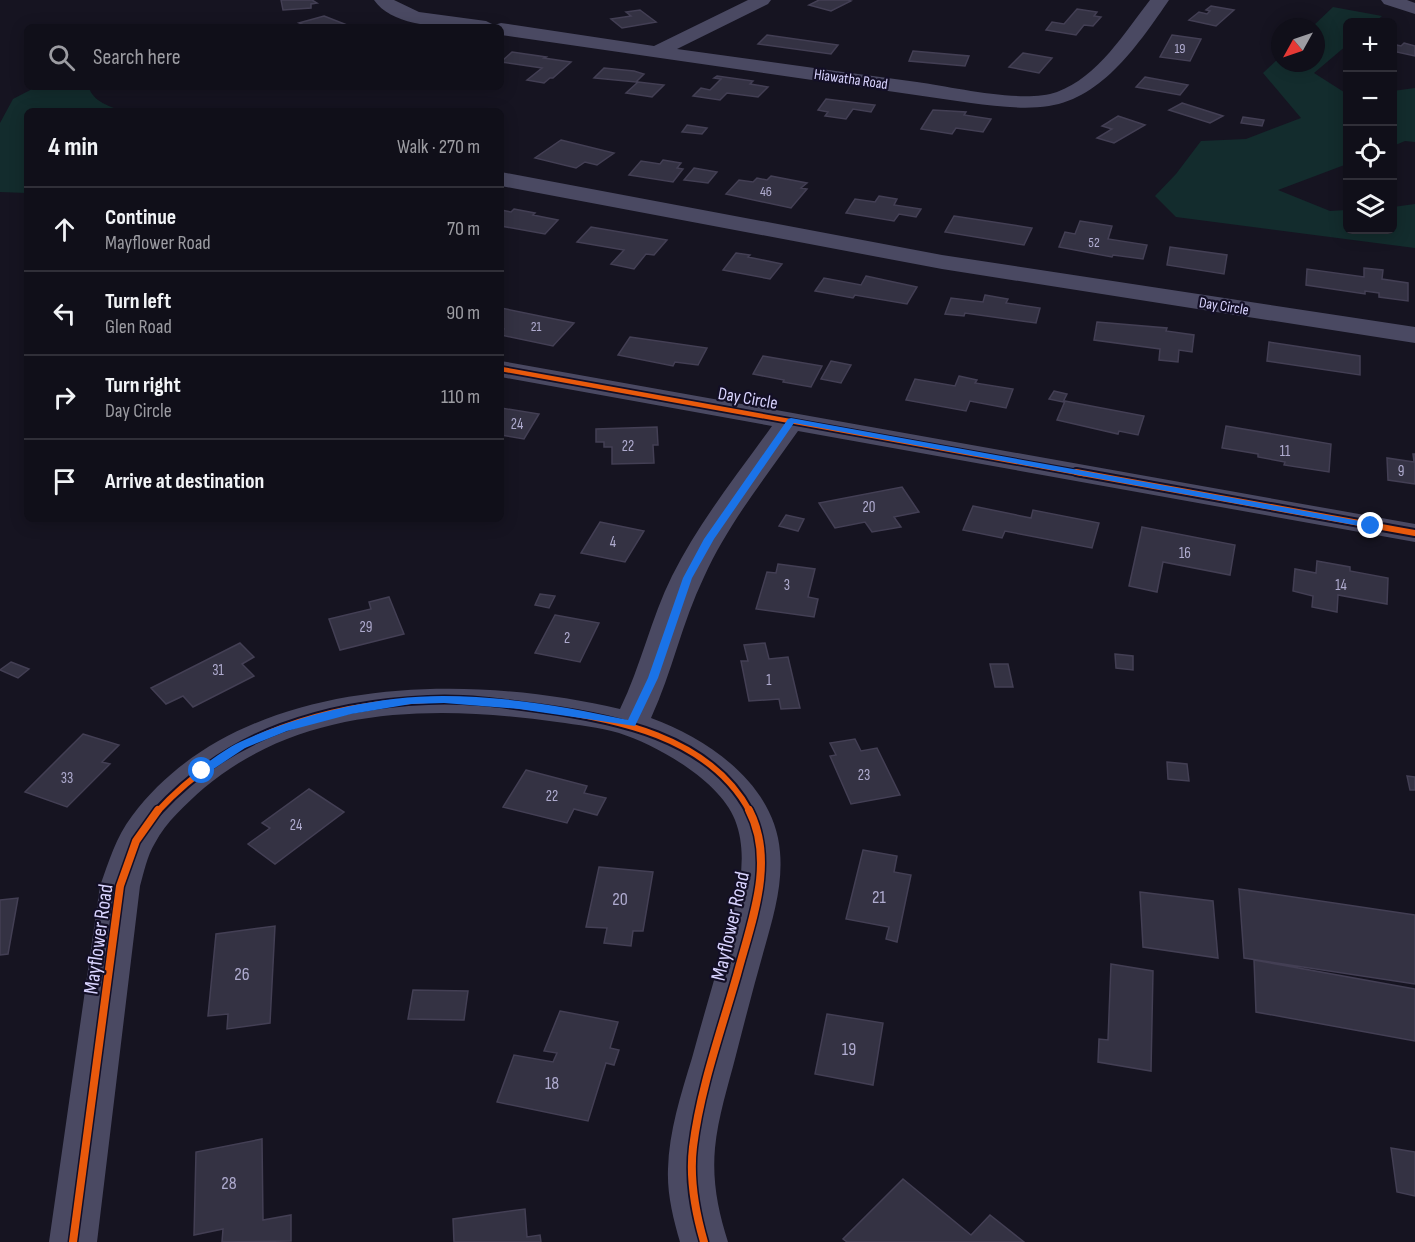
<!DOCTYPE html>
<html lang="en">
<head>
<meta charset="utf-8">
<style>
	:root { --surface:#100f19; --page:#1e1d26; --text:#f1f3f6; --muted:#9c9ca2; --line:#302f38 }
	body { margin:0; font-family:"Sofia Sans Condensed",sans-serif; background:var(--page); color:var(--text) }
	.controls { position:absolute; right:18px; top:18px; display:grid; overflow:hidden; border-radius:9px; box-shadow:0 3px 15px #0003 }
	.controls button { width:54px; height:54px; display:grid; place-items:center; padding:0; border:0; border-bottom:2px solid var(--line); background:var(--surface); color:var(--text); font:30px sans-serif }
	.compass { position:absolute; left:1271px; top:18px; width:54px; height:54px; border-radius:50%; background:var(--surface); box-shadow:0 3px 15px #0003; rotate:230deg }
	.stop { position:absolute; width:18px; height:18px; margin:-14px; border:4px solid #1a73e8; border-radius:50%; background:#fff }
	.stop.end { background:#1a73e8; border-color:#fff; box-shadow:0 2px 6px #0008 }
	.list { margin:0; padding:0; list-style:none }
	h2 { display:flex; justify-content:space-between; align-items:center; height:78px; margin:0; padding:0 24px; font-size:26px }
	h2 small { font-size:20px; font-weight:400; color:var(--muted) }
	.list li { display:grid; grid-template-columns:39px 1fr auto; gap:18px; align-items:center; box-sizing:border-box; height:84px; padding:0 24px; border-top:2px solid var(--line) }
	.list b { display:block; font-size:22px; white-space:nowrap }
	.list p { margin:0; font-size:20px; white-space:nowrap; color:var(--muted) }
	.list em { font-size:20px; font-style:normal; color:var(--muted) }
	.icon { flex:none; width:33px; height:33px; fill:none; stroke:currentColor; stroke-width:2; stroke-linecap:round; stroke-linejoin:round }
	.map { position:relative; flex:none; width:1415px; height:1242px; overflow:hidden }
	.search { position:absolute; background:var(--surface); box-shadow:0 3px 15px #0003; left:24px; top:24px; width:480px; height:66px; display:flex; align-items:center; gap:15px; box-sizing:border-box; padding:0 21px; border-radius:9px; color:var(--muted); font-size:22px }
	.panel { position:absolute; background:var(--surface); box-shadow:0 3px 15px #0003; left:24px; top:108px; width:480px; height:414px; border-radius:9px }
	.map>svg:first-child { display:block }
	.green { fill:#132c2d }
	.building { fill:#343243; stroke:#433f54; stroke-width:1.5 }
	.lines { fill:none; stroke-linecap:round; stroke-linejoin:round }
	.minor { fill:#4a4962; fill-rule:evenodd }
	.cycleway-far2-casing { stroke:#130f26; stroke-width:8 }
	.cycleway-far1-casing { stroke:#130f26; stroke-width:10 }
	.cycleway-casing { stroke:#130f26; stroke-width:11 }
	.cycleway-far2 { stroke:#e8590c; stroke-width:4.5 }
	.cycleway-far1 { stroke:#e8590c; stroke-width:6 }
	.cycleway { stroke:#e8590c; stroke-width:8 }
	.route { fill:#1a73e8 }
	.labels { text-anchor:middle; stroke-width:4.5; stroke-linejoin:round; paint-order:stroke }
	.far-number-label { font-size:14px; fill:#b0acd0 }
	.far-street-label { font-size:15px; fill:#d9d4ff; stroke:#130f26 }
	.number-label { font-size:15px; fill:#b0acd0 }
	.street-label { font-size:18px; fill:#d9d4ff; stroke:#130f26 }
	.near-number-label { font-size:18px; fill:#b0acd0 }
	.near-street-label { font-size:21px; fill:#d9d4ff; stroke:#130f26 }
</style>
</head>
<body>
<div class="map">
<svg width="1415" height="1242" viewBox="0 0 1415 1242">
	<rect width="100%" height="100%" fill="#161421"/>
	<path class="green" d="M1333,7L1382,16L1375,22H1348L1347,45L1314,73L1347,94V164L1278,190L1330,211L1347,210L1348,230H1392L1393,207L1415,204V248L1176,217L1155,196L1176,174L1201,141L1246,139L1301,118L1263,73L1280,57V63H1316V27H1312Z
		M36,87H89C92,101 110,107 123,111H27V193L0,192V123L13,99Z
		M1415,88V142L1405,141L1393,146V91Z"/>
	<path class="building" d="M281,0H312L317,3L311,4V8L283,10Z
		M819,0H848L851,1L831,11L809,5Z
		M1211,6L1234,10L1216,26L1189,20L1199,12L1207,14L1210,11L1206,10Z
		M1077,9L1097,12L1094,16L1101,17L1093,26L1084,25L1076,35L1046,30L1052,22L1064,24Z
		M640,10L656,22L622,28L611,19L631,16L626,12Z
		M324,16L347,25L309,27L299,23Z
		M767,35L838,45L831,54L758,44Z
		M1172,35L1201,39L1190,61L1160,57Z
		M1404,43L1415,46V56L1392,51V44L1401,46Z
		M913,51L969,56L965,66L909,61Z
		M512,52L546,57L544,58L571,62L553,78H550L544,83L527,80L542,68L501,62Z
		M1023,53L1052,58L1039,73L1009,67Z
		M604,68L634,71L644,74L636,82L594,78Z
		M717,76L753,81L750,84L768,87L758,97L727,93L720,100L693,96L701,88L710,90L721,79L714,78Z
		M1145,77L1188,85L1180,95L1136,87Z
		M638,82L664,85L652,97L626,93Z
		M826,99L875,105L871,112L853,109L846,119L825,116L828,112L818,110Z
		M1182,103L1223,116L1210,123L1169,110Z
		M933,110L966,112L964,115L991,119L983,132L956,128L952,134L921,129Z
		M1118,116L1145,125L1114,143L1097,138L1112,129L1102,126Z
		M1243,117L1264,120L1262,126L1241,123Z
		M687,125L707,128L702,134L682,132Z
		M561,140L614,153L597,165L585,162L576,168L535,158Z
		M663,160L681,163L677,168L683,169L673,182L629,175L641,161L660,164Z
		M694,168L717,172L708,183L684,180Z
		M771,176L807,183L801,188L807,189L791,208L726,194L739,180L753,182L757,178L767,180Z
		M879,196L897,199L894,205L921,209L916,217L899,214L894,221L846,213L855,199L875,202Z
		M514,209L535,213L533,215L558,220L545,234L501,226V210L511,212Z
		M954,216L1032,228L1024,245L945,232Z
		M1080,221L1112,226L1108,239L1147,245L1143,259L1113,255L1112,257L1059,247L1065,232L1075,234Z
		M591,227L667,240L654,255L646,254L634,269L611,264L624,250L577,242Z
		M1170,247L1227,255L1224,274L1167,265Z
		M736,253L750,255L748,257L782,264L770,279L723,270Z
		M1364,268L1383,270L1382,279L1408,283V301L1379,297V293L1365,291V294L1306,285L1307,269L1364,277Z
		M866,276L917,287L907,304L855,295L853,298L815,291L824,278L861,285Z
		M985,295L1008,299L1006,303L1040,308L1036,323L965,313L964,316L945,314L951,298L983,302Z
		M501,308L574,323L553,346L501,335L504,329L501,328Z
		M1097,322L1167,328L1166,331L1194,335L1192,352L1179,350L1178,362L1159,360L1160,349L1094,340Z
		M630,337L707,348L698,365L675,362L673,366L618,355Z
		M1269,342L1360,356V375L1267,361Z
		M763,356L822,366L811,387L783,382L784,380L753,374Z
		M831,361L851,365L841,383L821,379Z
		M959,376L977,380L975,383L1013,389L1006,408L970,401L966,411L906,400L915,379L955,386Z
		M1054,391L1067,394L1063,402L1049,399Z
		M1065,401L1144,416L1138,435L1119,431L1118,434L1057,420Z
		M501,408L539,414L524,439L501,435Z
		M1226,426L1331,444L1329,472L1284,465L1285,462L1258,457V454L1222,448Z
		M657,427L658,445H653L654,463L612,464V447H604V442H596V429Z
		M1413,454H1415V484L1388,480L1387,458L1414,462Z
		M902,487L919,512L894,517L901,527L872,532L865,522L835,528L819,503Z
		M973,506L1031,518L1033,510L1099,523L1092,548L1005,531L1002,538L963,530Z
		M786,515L804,519L798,531L779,526Z
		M600,522L644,531L625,562L581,553Z
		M1142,527L1235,545L1230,575L1163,562L1157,592L1129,586Z
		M1317,561L1350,567V571L1388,578L1387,604L1338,595L1337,612L1312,607L1313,596L1293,591L1295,569L1316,573Z
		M778,564L815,569L808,597L818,599L814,617L756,609L767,572L776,573Z
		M540,594L555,596L549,608L535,605Z
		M389,597L404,634L340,650L329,619L371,609L369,602Z
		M555,615L599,623L580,662L535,653Z
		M240,643L254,657L242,664L254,676L193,707L183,696L166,704L151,688Z
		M765,643L769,659L788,657L800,708L781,709L779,699L749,701L741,661H748L744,645Z
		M1115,654L1133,656V670L1116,668Z
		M11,662L29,669L18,678L0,670Z
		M990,664H1008L1013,687H995Z
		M83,734L119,745L102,762L110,764L67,807L25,792Z
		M855,739L861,751L877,748L900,795L851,804L830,756L836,755L830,743Z
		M1167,762L1187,764L1189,781L1168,779Z
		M526,770L587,786L584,793L606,798L597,815L574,809L567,823L503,807Z
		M1407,776L1415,777V790H1410Z
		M309,789L344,812L275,864L248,844L270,828L262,823Z
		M863,850L897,856L894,872L911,875L897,942L886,939L889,927L846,919Z
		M599,867L653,872L643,931H633L631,946L604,943L607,928L586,927Z
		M1239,889L1415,915V984L1244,958Z
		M1140,892L1213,901L1218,958L1143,947Z
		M18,898L8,954L0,955V900Z
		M275,926L270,1023L227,1029L228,1014L208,1016L216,934Z
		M1254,960L1415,989V1041L1256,1012Z
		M1111,964L1153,971L1151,1071L1098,1062L1099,1039L1108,1040Z
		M413,990L468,991L464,1020L408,1019Z
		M560,1011L618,1022L610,1048L619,1050L614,1065L606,1063L588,1121L497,1102L514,1055L553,1062L557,1053L544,1051Z
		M827,1014L883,1023L873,1085L815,1074Z
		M262,1139L263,1220L291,1215V1241L222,1242L223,1229L194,1235L196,1152Z
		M1391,1148L1415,1152V1196L1397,1192Z
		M903,1179L971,1235L990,1215L1024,1242H847L843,1239Z
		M525,1209L527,1237L540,1235L541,1242H454L453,1219Z"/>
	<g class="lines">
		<path class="minor" d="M374,0H394L419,12L486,21L494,25L501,23L654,46L748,0H771L768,4L677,49C757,60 837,71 917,82C954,87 1022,104 1057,92C1098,77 1125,32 1150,0H1169C1140,42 1103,98 1049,106C1023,110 996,106 971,103L501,35V27C465,27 397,33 374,0Z
			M1381,0H1407L1415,3V14L1384,4Z
			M501,172L942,255L1415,327V343L942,269L501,186Z
			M501,361L1415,524V542L798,431C765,478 728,524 704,577C682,622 672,673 651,718C709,739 775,785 780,852C783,885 773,918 764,950C754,985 745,1020 736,1055C728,1086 718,1117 715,1148C712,1181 718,1211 728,1242H680C673,1218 667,1194 668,1169C669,1131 681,1094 692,1058C702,1021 713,985 723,948C735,908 751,861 735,820C720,781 657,745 619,733C599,727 578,725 557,722C436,705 303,705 204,788C186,804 166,822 155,843C147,856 144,872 140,886L97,1242H49L100,886C109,861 116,837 132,816C238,674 465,672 620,709C641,666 651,618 672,576C699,522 737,475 772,426L501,377Z"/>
		<g class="cycleway-far2-casing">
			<path id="cycleway-far2" d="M501,369L1084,474"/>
		</g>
		<g class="cycleway-far1-casing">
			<path id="cycleway-far1" d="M1076,472L1415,533
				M157,812C192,774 233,746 281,728C327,711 378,702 428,700C464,698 501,703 537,708C613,718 710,736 750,812"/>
		</g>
		<g class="cycleway-casing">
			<path id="cycleway" d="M73,1242L120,886L136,841L158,810
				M704,1242C695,1211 689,1180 693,1147C700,1089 721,1031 737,975C751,922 776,862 749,810"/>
		</g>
		<use href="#cycleway-far2" class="cycleway-far2"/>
		<use href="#cycleway-far1" class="cycleway-far1"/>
		<use href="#cycleway" class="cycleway"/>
	</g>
	<path class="route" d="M791,418L1371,523L1375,526L1371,528L794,423L714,539L692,578L658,678L635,726L519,709L444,703L411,704L351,714L287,731L245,748L206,774H198V769C212,760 225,749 240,742C301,714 376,696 443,696C505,696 568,707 628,720L648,678L683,578L704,539L788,419Z"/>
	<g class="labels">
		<g class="far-number-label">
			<text x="1180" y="53">19</text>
			<text x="766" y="196">46</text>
			<text x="1094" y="247">52</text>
			<text x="536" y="331">21</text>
		</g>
		<g class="far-street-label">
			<text transform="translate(851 79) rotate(8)" y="5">Hiawatha Road</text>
			<text transform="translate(1224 306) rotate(9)" y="5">Day Circle</text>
		</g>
		<g class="number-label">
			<text x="517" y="429">24</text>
			<text x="628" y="451">22</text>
			<text x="1285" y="456">11</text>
			<text x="1401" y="476">9</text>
			<text x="869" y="512">20</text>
			<text x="613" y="547">4</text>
			<text x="1185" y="558">16</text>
			<text x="787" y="590">3</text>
			<text x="1341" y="590">14</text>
			<text x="366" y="632">29</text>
			<text x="567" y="643">2</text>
			<text x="218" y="675">31</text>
			<text x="769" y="685">1</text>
			<text x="864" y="780">23</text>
			<text x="67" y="783">33</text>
			<text x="552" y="801">22</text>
			<text x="296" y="830">24</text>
		</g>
		<g class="street-label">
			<text transform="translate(748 398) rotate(10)" y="6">Day Circle</text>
		</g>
		<g class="near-number-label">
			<text x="879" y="903">21</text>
			<text x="620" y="905">20</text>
			<text x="242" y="980">26</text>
			<text x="849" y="1055">19</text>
			<text x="552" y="1089">18</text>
			<text x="229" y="1189">28</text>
		</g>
		<g class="near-street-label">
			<text transform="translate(730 926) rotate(-77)" y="7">Mayflower Road</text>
			<text transform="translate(98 939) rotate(-82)" y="7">Mayflower Road</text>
		</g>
	</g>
</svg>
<div class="controls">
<button>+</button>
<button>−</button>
<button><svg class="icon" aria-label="locate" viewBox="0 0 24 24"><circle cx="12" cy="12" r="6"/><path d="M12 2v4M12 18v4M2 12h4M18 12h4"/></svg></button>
<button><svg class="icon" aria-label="layers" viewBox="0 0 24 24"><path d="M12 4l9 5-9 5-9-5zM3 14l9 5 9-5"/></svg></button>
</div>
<svg class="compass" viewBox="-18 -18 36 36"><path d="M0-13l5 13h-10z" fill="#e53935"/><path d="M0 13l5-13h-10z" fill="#9c9ca2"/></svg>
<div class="stop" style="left:202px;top:771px"></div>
<div class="stop end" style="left:1371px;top:526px"></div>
<div class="search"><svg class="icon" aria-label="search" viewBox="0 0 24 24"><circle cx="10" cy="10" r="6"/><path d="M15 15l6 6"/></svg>Search here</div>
<section class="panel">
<h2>4 min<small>Walk · 270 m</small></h2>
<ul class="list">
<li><svg class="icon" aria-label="ahead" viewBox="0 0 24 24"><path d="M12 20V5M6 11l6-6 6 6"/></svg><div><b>Continue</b><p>Mayflower Road</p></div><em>70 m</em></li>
<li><svg class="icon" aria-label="left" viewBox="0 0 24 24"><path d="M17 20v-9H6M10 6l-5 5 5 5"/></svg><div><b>Turn left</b><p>Glen Road</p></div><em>90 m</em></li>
<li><svg class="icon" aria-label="right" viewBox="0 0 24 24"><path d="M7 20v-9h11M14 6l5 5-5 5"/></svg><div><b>Turn right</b><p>Day Circle</p></div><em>110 m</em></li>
<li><svg class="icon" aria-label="arrive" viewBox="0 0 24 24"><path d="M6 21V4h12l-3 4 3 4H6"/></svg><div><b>Arrive at destination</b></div></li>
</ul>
</section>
</div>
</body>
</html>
